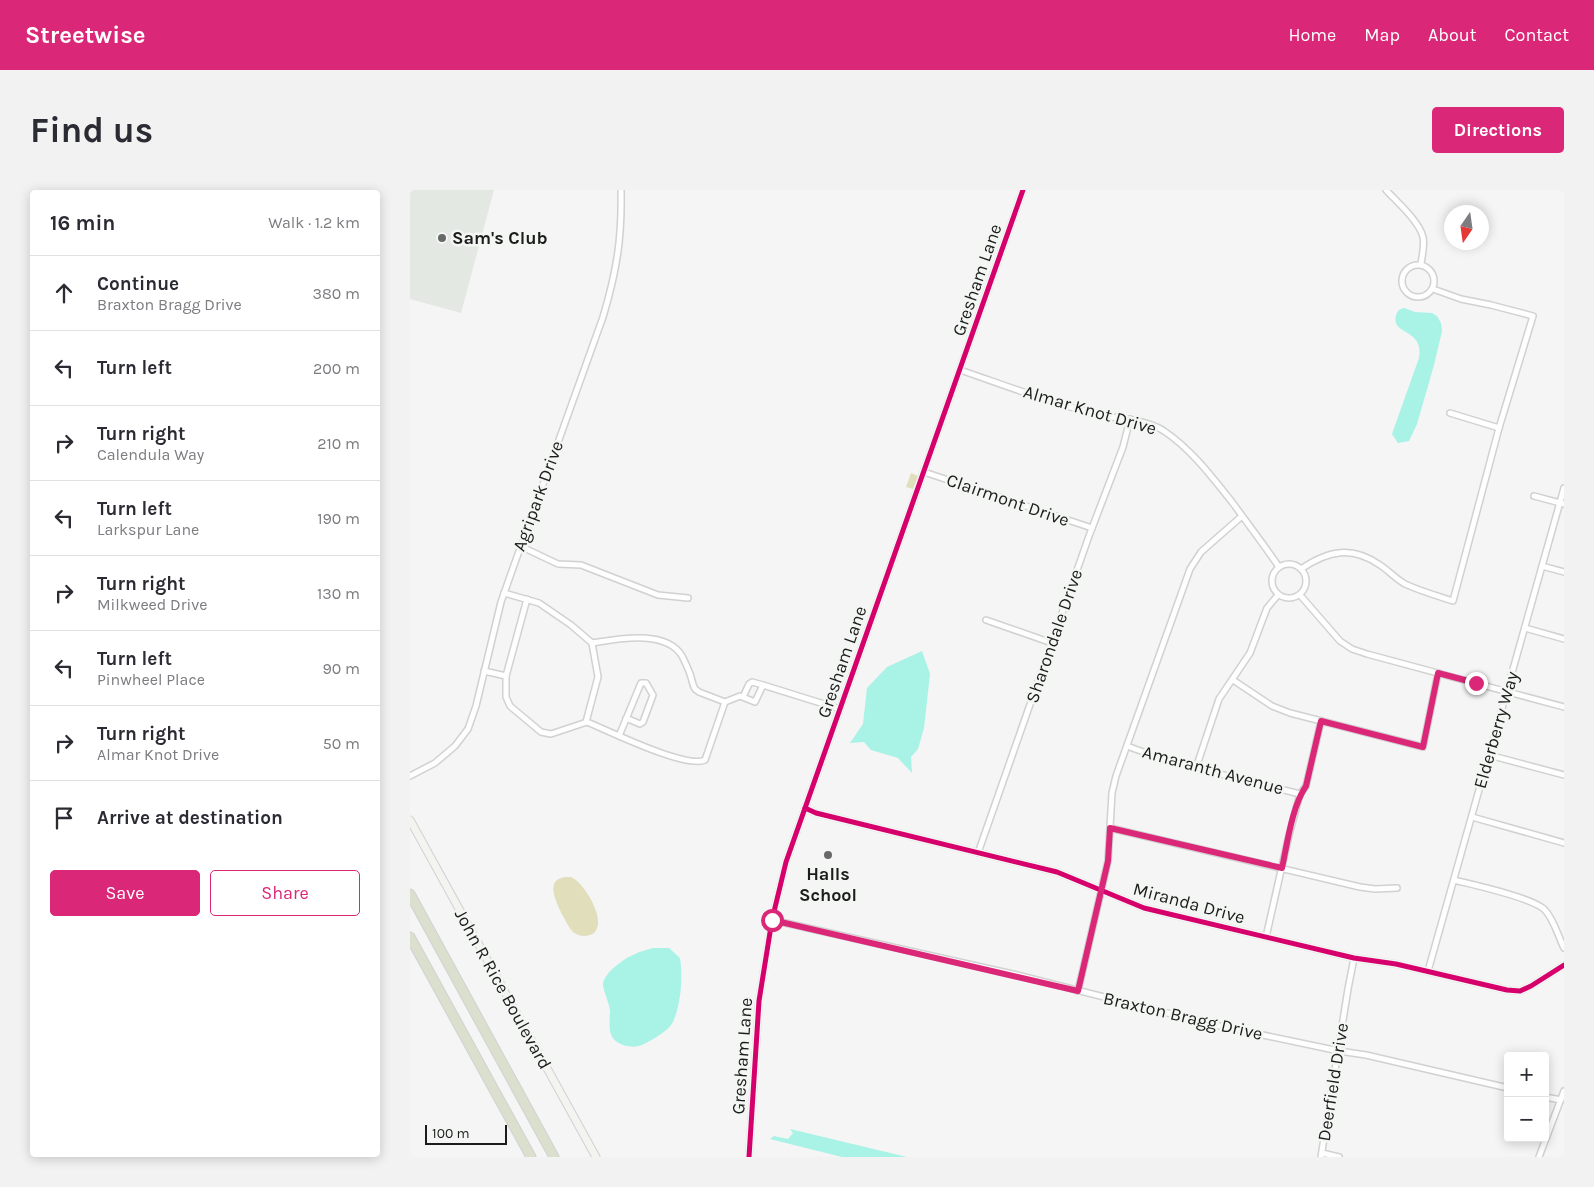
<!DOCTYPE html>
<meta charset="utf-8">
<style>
:root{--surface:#fff;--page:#f2f2f3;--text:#2b2b33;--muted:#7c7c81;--line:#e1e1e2;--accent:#db2777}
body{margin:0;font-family:Karla,sans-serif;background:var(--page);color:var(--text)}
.controls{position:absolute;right:15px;bottom:15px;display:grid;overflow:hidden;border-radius:5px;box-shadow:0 2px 12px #0003}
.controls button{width:45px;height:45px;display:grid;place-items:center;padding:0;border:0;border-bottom:1px solid var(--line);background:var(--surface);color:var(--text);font:25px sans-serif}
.compass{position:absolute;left:1034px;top:15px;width:45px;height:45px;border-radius:50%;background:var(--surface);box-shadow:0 2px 12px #0003;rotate:193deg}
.scale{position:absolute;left:15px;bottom:12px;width:82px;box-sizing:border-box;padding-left:5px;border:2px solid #1b1c1b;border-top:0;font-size:14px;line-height:18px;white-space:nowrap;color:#1b1c1b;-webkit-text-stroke:4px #f3f6f3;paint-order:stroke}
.stop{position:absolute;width:15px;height:15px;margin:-11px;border:4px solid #db2777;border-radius:50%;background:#fff}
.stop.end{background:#db2777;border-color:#fff;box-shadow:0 1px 5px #0008}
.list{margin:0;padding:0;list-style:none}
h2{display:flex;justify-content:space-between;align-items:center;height:65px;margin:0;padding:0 20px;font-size:21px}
h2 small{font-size:16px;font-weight:400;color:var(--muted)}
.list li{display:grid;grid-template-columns:32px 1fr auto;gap:15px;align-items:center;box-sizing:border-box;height:75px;padding:0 20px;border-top:1px solid var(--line)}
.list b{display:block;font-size:19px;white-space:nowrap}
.list p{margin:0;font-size:16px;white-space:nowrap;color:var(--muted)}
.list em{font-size:16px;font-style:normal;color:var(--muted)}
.actions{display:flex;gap:10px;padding:15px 20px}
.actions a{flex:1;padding:11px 0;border:1px solid var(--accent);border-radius:5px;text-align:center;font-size:18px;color:var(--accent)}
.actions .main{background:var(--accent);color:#fff}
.icon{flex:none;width:28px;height:28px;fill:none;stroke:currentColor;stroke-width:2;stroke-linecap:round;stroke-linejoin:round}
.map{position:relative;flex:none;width:1154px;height:967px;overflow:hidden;border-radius:5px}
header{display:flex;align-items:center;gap:30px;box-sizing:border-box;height:70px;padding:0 25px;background:var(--accent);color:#fff}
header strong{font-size:24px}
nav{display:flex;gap:28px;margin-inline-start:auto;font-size:18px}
.intro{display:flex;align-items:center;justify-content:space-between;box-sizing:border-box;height:120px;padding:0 30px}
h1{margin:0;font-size:35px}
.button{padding:12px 22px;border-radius:5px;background:var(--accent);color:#fff;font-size:18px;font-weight:700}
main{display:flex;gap:30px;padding:0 30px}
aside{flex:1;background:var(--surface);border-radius:5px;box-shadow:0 2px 12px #0003}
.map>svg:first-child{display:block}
.built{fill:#e3e8e2}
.green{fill:#e1debc}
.water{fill:#a8f2e6}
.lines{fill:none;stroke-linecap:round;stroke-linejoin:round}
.street-casing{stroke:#d0d1d0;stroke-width:8}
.secondary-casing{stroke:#d0d1d0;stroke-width:9}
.highway-casing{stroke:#d2d2d2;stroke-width:11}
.street{stroke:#fdfefd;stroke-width:5}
.secondary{stroke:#f3f4ef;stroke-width:7}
.highway{stroke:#dadfce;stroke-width:9}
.cycleway-casing{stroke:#f3f6f3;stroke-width:8}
.cycleway{stroke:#d6006c;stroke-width:5}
.route{stroke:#db2777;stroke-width:6}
.poi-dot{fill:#676867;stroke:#f3f6f3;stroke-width:2}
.labels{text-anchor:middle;stroke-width:5;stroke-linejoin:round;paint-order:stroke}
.poi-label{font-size:18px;font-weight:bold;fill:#1b1c1b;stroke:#f3f6f3;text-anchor:start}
.street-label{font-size:18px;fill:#1b1c1b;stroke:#f3f6f3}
</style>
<header>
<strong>Streetwise</strong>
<nav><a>Home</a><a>Map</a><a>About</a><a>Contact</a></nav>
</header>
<div class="intro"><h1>Find us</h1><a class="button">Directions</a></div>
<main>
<aside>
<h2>16 min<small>Walk · 1.2 km</small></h2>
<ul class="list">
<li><svg class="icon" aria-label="ahead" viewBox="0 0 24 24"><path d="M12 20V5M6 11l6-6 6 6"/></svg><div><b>Continue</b><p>Braxton Bragg Drive</p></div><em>380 m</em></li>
<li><svg class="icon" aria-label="left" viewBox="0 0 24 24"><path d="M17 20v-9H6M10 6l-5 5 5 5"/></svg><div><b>Turn left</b></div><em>200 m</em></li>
<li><svg class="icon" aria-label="right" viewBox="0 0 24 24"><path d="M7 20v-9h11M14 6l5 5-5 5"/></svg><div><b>Turn right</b><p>Calendula Way</p></div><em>210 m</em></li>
<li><svg class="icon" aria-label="left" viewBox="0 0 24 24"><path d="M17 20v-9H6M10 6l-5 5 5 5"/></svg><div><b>Turn left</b><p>Larkspur Lane</p></div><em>190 m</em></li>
<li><svg class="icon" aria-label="right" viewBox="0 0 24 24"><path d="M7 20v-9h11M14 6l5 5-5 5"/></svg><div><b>Turn right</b><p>Milkweed Drive</p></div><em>130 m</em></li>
<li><svg class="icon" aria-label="left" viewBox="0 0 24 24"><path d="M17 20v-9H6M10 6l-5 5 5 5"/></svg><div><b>Turn left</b><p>Pinwheel Place</p></div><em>90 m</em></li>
<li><svg class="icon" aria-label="right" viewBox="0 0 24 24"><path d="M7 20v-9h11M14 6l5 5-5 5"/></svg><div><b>Turn right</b><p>Almar Knot Drive</p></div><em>50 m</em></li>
<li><svg class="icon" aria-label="arrive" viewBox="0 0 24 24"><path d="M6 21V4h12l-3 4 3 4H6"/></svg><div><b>Arrive at destination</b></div></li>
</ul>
<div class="actions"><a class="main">Save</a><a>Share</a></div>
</aside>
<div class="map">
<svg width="1154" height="967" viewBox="0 0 1154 967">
<rect width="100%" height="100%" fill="#f4f5f4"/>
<!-- built -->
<polygon class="built" points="0,0 84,0 51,123 0,109"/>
<!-- green -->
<g class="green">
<polygon points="501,283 508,286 503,299 496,297"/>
<path d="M161,687C176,693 206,745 174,746C170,746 166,744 163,742C159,738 156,731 153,726C146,712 132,685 161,687Z"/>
</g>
<!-- water -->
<g class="water">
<path d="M994,118L1005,122L1022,123L1027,126L1031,133L1032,141L1024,175L1007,234L999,251L988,253L982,244L1009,168C1010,161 1010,155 1005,149C999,141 982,139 986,126C987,121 989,119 994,118Z"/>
<polygon points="512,461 520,484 514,538 508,559 501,567 502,583 488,568 461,560 454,552 440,553 453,534 457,498 477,477"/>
<path d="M243,758H259L270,768C273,787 271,814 263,832C258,841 245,848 236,853C228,858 216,858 207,852C197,845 200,832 200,821C199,812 194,803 193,795C193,783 215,768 225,764C231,761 237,760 243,758Z"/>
<polygon points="380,939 497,967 432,967 360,949 364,946 378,949 383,943"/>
</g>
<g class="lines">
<defs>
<g id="street">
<path d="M976,0C987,12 1009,31 1013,47C1015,56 1012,65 1011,74"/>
<circle cx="1008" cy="91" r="16"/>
<path d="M550,180C597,196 643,214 691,225C712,230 735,229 754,241C781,259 802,287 822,312C838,334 854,355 869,377"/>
<polyline points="1040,223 1089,238"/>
<polyline points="514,282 682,338"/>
<polyline points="1124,306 1154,314"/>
<polyline points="110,356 148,374 171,375 248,405 278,408"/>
<circle cx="879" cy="391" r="17"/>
<polyline points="1132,376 1154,382"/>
<path d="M891,379C919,360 942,356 970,375C979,381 986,389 995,394C1010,401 1028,406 1043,411L1089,238L1123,126L1081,115L1051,109L1023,99"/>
<path d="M94,403L129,413L161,435L182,453C207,449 256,439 272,466C275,472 278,478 280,484C282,489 282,494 285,499L289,502L315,512"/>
<polyline points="890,405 930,451 942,459 957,464 1154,517"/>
<polyline points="576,430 642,453"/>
<polyline points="1115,438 1154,449"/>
<path d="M74,481L96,486V507L100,516L131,542L141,544L177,532C199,541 276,579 295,570L315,512L330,506L345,512L353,495L430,519"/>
<polyline points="96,486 117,409"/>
<polyline points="823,490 862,516 880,523 1013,557 1028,483"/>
<polyline points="333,507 339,494 342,492 353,495"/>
<polyline points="176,532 188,487 182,453"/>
<polyline points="209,546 231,493 236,493 243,505 233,532 230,534 216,528"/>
<polyline points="717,556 758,571 890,604"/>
<polyline points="1079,565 1154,585"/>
<polyline points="786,578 809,509 840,463 857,418 868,405"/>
<path d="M0,586L25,573L45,556L58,539L66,516L91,412L103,378L193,127C207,80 212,48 211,0"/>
<polyline points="395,618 406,623 647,682 734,718 944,768 986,774 1097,800 1110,801 1121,796 1154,775"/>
<polyline points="1062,627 1154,653"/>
<polyline points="700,638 950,697 965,699 987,698"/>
<polyline points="568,663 679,346 713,257 720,229"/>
<path d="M1044,690C1064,695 1120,707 1134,719C1144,729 1148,746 1154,758"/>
<polyline points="362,730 607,785 805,835 929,861 956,865 1098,898"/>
<polyline points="856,747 879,645 890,604 896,596 911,531"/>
<polyline points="1018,781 1154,298"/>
<polyline points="668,801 698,671 702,603 706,586 780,379 791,362 832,326"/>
<polyline points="1135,907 1151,910"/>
<polyline points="912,963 929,967"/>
<polyline points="339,967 349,811 362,730 376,672 613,0"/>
<polyline points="911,967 938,799 944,768"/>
<polyline points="1129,967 1154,901"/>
</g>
<polyline id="secondary" points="0,630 186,967"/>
<g id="highway">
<polyline points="0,704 144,967"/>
<polyline points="0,747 121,967"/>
</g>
</defs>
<!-- street casing -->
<use href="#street" class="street-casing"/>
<!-- secondary casing -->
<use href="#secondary" class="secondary-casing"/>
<!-- highway casing -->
<use href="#highway" class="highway-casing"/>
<!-- street -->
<use href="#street" class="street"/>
<!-- secondary -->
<use href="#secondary" class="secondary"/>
<!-- highway -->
<use href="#highway" class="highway"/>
<defs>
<g id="cycleway">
<polyline points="395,618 406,623 647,682 734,718 944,768 986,774 1097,800 1110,801 1121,796 1154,775"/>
<polyline points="339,967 349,811 362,730 376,672 613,0"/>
</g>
</defs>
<!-- cycleway casing -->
<use href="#cycleway" class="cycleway-casing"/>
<!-- cycleway -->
<use href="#cycleway" class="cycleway"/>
</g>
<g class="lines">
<!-- route -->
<path class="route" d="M362,730L668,801L698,671L700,638L872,678C877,655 882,616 896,596L911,531L1013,557L1028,483L1066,493"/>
</g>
<!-- markers -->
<g class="poi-dot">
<circle cx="32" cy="48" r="5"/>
<circle cx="418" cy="665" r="5"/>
</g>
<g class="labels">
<!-- poi labels -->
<g class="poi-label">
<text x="42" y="54">Sam's Club</text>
<text x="418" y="690" text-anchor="middle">Halls<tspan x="418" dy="21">School</tspan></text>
</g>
<!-- street labels -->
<g class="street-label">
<text transform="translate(567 90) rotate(-71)" y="6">Gresham Lane</text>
<text transform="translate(680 220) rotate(16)" y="6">Almar Knot Drive</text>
<text transform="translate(128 306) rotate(-70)" y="6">Agripark Drive</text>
<text transform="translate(598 310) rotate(19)" y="6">Clairmont Drive</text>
<text transform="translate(644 446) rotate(-71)" y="6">Sharondale Drive</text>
<text transform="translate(432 472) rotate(-71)" y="6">Gresham Lane</text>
<text transform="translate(1086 540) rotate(-74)" y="6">Elderberry Way</text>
<text transform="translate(803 580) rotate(15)" y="6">Amaranth Avenue</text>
<text transform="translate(779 713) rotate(15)" y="6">Miranda Drive</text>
<text transform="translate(93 799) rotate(61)" y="6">John R Rice Boulevard</text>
<text transform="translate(773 826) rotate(13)" y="6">Braxton Bragg Drive</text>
<text transform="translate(332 866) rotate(-86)" y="6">Gresham Lane</text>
<text transform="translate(923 892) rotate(-81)" y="6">Deerfield Drive</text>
</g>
</g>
</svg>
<div class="controls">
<button>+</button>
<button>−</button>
</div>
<svg class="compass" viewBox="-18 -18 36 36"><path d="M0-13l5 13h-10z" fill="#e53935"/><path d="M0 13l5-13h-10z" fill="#7c7c81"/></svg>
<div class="scale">100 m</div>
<div class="stop" style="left:362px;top:730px"></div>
<div class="stop end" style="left:1066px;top:493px"></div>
</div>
</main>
